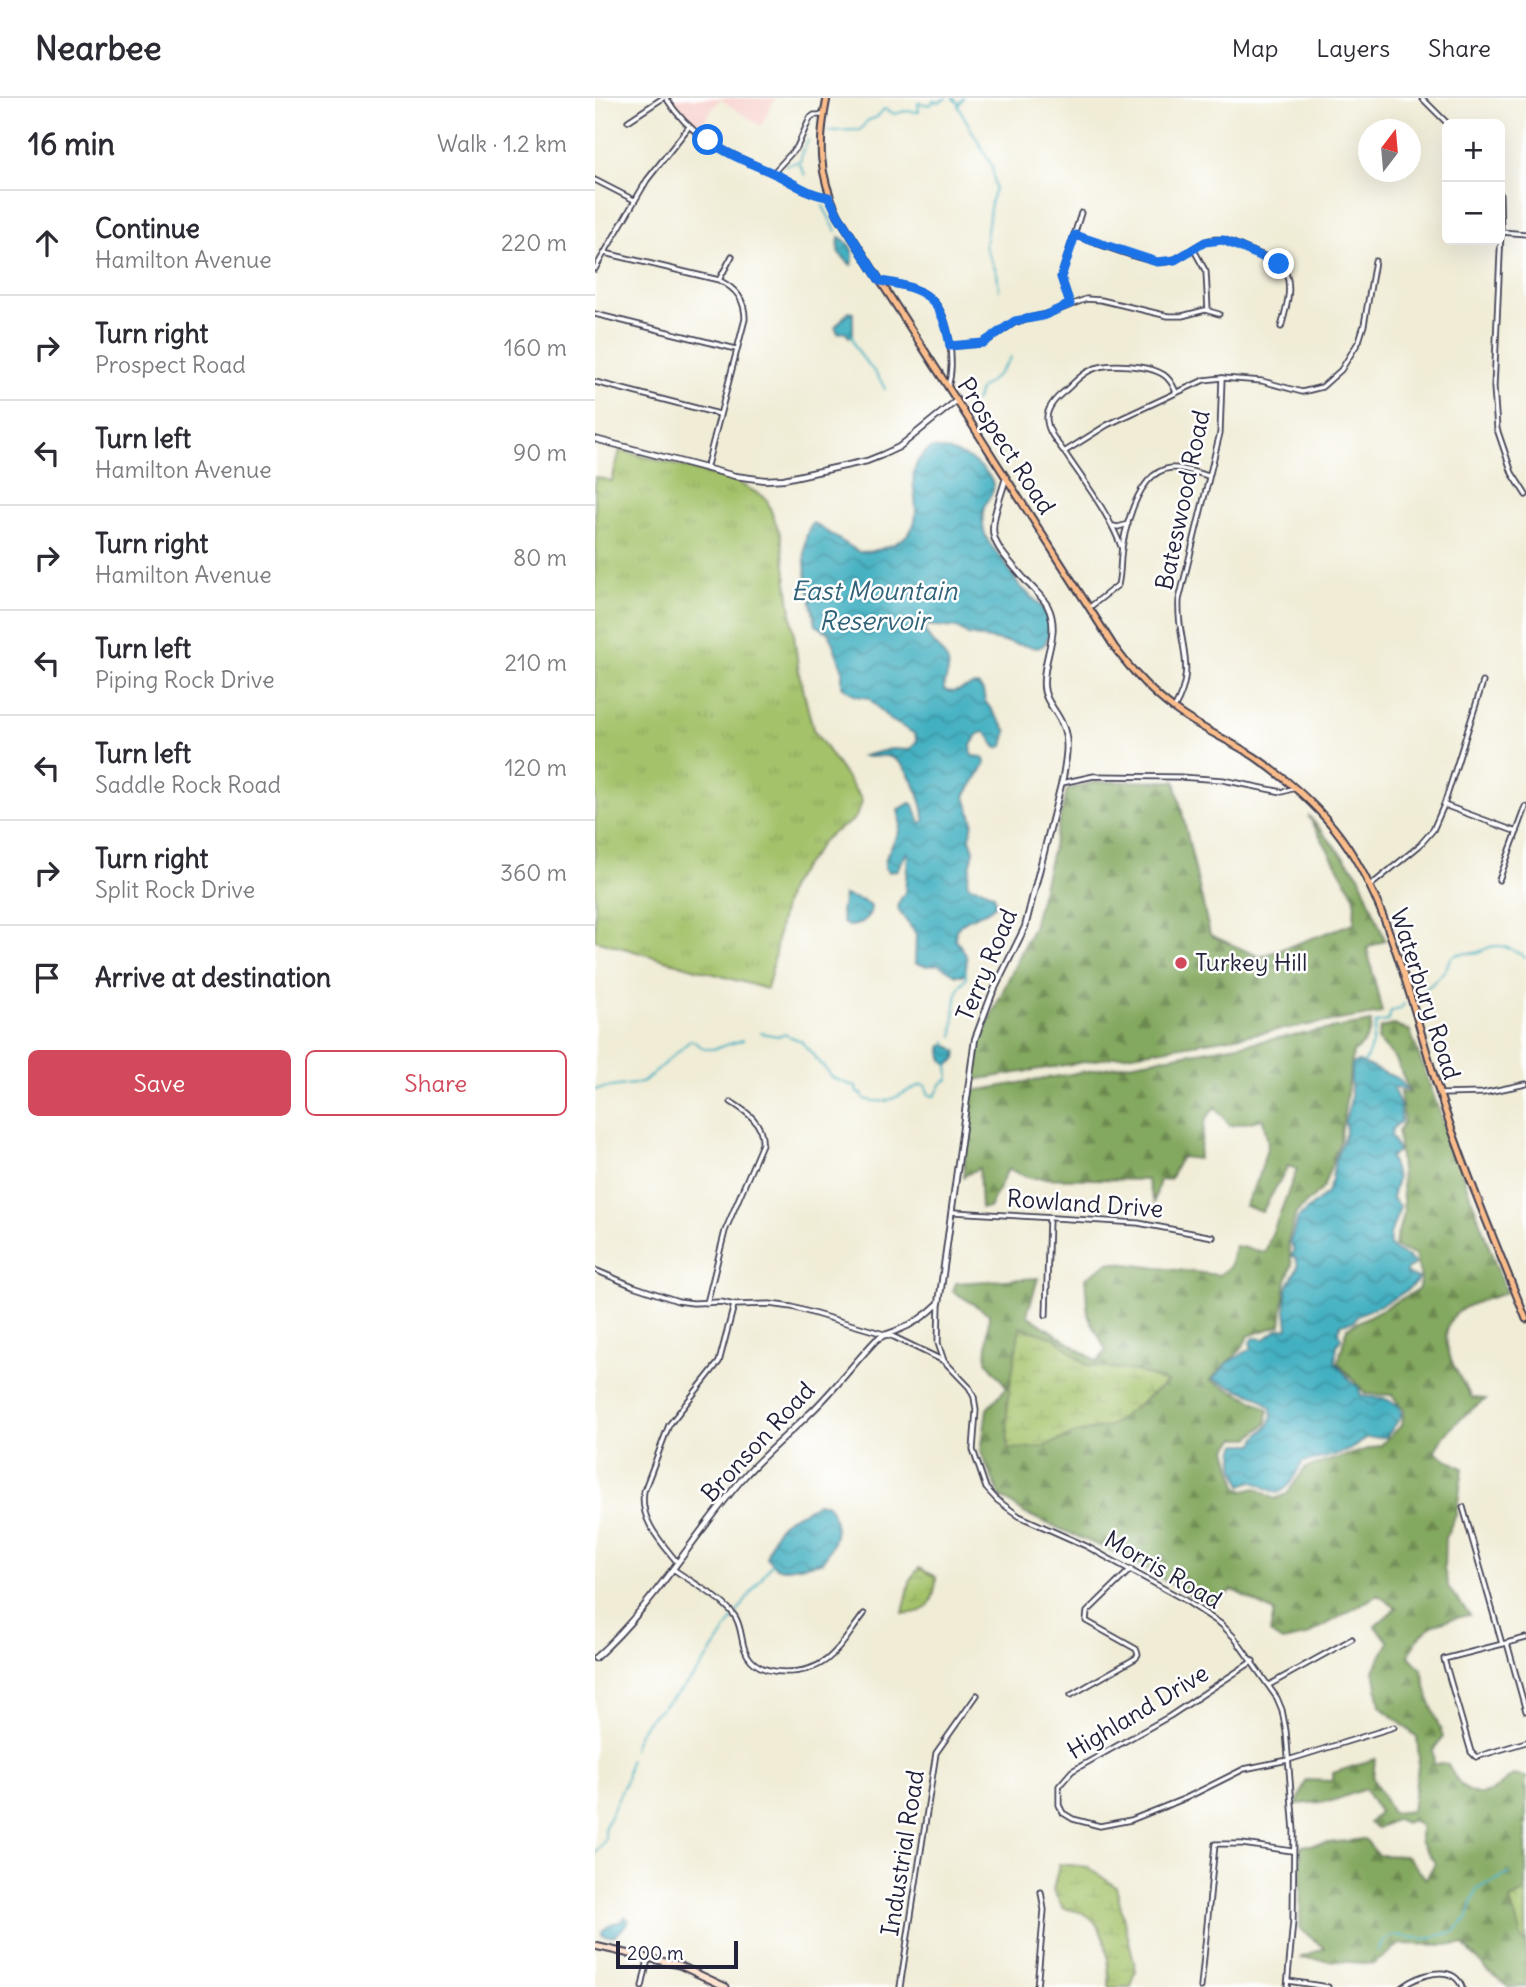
<!DOCTYPE html>
<meta charset="utf-8">
<style>
:root{--surface:#fff;--page:#f2f2f3;--text:#2b2b33;--muted:#7c7c81;--line:#e1e1e2;--accent:#d1495b}
body{margin:0;font-family:Delius,sans-serif;background:var(--page);color:var(--text)}
.controls{position:absolute;right:21px;top:21px;display:grid;overflow:hidden;border-radius:10px;box-shadow:0 7px 28px #0002}
.controls button{width:63px;height:63px;display:grid;place-items:center;padding:0;border:0;border-bottom:2px solid var(--line);background:var(--surface);color:var(--text);font:35px sans-serif}
.compass{position:absolute;left:763px;top:21px;width:63px;height:63px;border-radius:50%;background:var(--surface);box-shadow:0 7px 28px #0002;rotate:16deg}
.scale{position:absolute;left:21px;bottom:18px;width:122px;box-sizing:border-box;padding-left:7px;border:4px solid #22223b;border-top:0;font-size:19px;line-height:24px;white-space:nowrap;color:#22223b;-webkit-text-stroke:5px #fff;paint-order:stroke}
.stop{position:absolute;width:21px;height:21px;margin:-16px;border:5px solid #1a73e8;border-radius:50%;background:#fff}
.stop.end{background:#1a73e8;border-color:#fff;box-shadow:0 2px 7px #0008}
.list{margin:0;padding:0;list-style:none}
h2{display:flex;justify-content:space-between;align-items:center;height:91px;margin:0;padding:0 28px;font-size:30px}
h2 small{font-size:23px;font-weight:400;color:var(--muted)}
.list li{display:grid;grid-template-columns:46px 1fr auto;gap:21px;align-items:center;box-sizing:border-box;height:105px;padding:0 28px;border-top:2px solid var(--line)}
.list b{display:block;font-size:26px;white-space:nowrap}
.list p{margin:0;font-size:23px;white-space:nowrap;color:var(--muted)}
.list em{font-size:23px;font-style:normal;color:var(--muted)}
.actions{display:flex;gap:14px;padding:21px 28px}
.actions a{flex:1;padding:16px 0;border:2px solid var(--accent);border-radius:10px;text-align:center;font-size:24px;color:var(--accent)}
.actions .main{background:var(--accent);color:#fff}
.icon{flex:none;width:38px;height:38px;fill:none;stroke:currentColor;stroke-width:2;stroke-linecap:round;stroke-linejoin:round}
.map{position:relative;flex:none;width:931px;height:1889px;overflow:hidden}
header{display:flex;align-items:center;gap:42px;box-sizing:border-box;height:98px;padding:0 35px;background:var(--surface);border-bottom:2px solid var(--line)}
header strong{font-size:33px}
nav{display:flex;gap:38px;margin-inline-start:auto;font-size:24px}
main{display:flex}
aside{flex:1;background:var(--surface)}
.map>svg:first-child{display:block}
.built{fill:#f7d0cc}
.grass{fill:url(#grass-tufts);stroke:#637252;stroke-width:2}
.forest{fill:url(#forest-firs);stroke:#52654c;stroke-width:2}
.wetland{fill:url(#wetland-marsh);stroke:#637252;stroke-width:2}
.park{fill:url(#park-crowns);stroke:#637252;stroke-width:2}
.water{fill:url(#water-waves);stroke:#32697e;stroke-width:2}
.lines{fill:none;stroke-linecap:round;stroke-linejoin:round}
.stream{stroke:#43b0c1;stroke-width:2}
.minor-casing{stroke:#414052;stroke-width:7}
.tertiary-casing{stroke:#414052;stroke-width:8}
.secondary-casing{stroke:#414052;stroke-width:9}
.primary-casing{stroke:#414052;stroke-width:9}
.minor{stroke:#fff;stroke-width:3.5}
.tertiary{stroke:#fff;stroke-width:4.5}
.secondary{stroke:#fde4d1;stroke-width:5}
.primary{stroke:#fabc8b;stroke-width:5}
.route{stroke:#1a73e8;stroke-width:9}
.poi-dot{fill:#d1495b;stroke:#fff;stroke-width:2.5}
.labels{text-anchor:middle;stroke-width:5;stroke-linejoin:round;paint-order:stroke}
.street-label{font-size:24px;fill:#22223b;stroke:#fff}
.poi-label{font-size:24px;fill:#22223b;stroke:#fff;text-anchor:start}
.water-label{font-size:26px;font-style:italic;fill:#316277;stroke:#fff}
</style>
<header>
<strong>Nearbee</strong>
<nav><a>Map</a><a>Layers</a><a>Share</a></nav>
</header>
<main>
<aside>
<h2>16 min<small>Walk · 1.2 km</small></h2>
<ul class="list">
<li><svg class="icon" aria-label="ahead" viewBox="0 0 24 24"><path d="M12 20V5M6 11l6-6 6 6"/></svg><div><b>Continue</b><p>Hamilton Avenue</p></div><em>220 m</em></li>
<li><svg class="icon" aria-label="right" viewBox="0 0 24 24"><path d="M7 20v-9h11M14 6l5 5-5 5"/></svg><div><b>Turn right</b><p>Prospect Road</p></div><em>160 m</em></li>
<li><svg class="icon" aria-label="left" viewBox="0 0 24 24"><path d="M17 20v-9H6M10 6l-5 5 5 5"/></svg><div><b>Turn left</b><p>Hamilton Avenue</p></div><em>90 m</em></li>
<li><svg class="icon" aria-label="right" viewBox="0 0 24 24"><path d="M7 20v-9h11M14 6l5 5-5 5"/></svg><div><b>Turn right</b><p>Hamilton Avenue</p></div><em>80 m</em></li>
<li><svg class="icon" aria-label="left" viewBox="0 0 24 24"><path d="M17 20v-9H6M10 6l-5 5 5 5"/></svg><div><b>Turn left</b><p>Piping Rock Drive</p></div><em>210 m</em></li>
<li><svg class="icon" aria-label="left" viewBox="0 0 24 24"><path d="M17 20v-9H6M10 6l-5 5 5 5"/></svg><div><b>Turn left</b><p>Saddle Rock Road</p></div><em>120 m</em></li>
<li><svg class="icon" aria-label="right" viewBox="0 0 24 24"><path d="M7 20v-9h11M14 6l5 5-5 5"/></svg><div><b>Turn right</b><p>Split Rock Drive</p></div><em>360 m</em></li>
<li><svg class="icon" aria-label="arrive" viewBox="0 0 24 24"><path d="M6 21V4h12l-3 4 3 4H6"/></svg><div><b>Arrive at destination</b></div></li>
</ul>
<div class="actions"><a class="main">Save</a><a>Share</a></div>
</aside>
<div class="map">
<svg width="931" height="1889" viewBox="0 0 931 1889">
<defs>
<pattern id="grass-tufts" width="24" height="20" patternUnits="userSpaceOnUse" patternTransform="scale(1.75)"><rect width="24" height="20" fill="#a4c26a"/><path d="M3 7l-1-3M5 7V3M7 7l1-3M15 17l-1-3M17 17v-4M19 17l1-3" fill="none" stroke="#8da65d"/></pattern>
<pattern id="forest-firs" width="22" height="20" patternUnits="userSpaceOnUse" patternTransform="scale(1.75)"><rect width="22" height="20" fill="#83a85e"/><path d="M5 1l3.5 6h-7zM16 11l3.5 6h-7z" fill="#6b884f"/></pattern>
<pattern id="wetland-marsh" width="20" height="14" patternUnits="userSpaceOnUse" patternTransform="scale(1.75)"><rect width="20" height="14" fill="#a4c26a"/><path d="M1 5h8M5 5V1M11 12h8M15 12V8" fill="none" stroke="#8da65d"/></pattern>
<pattern id="park-crowns" width="20" height="18" patternUnits="userSpaceOnUse" patternTransform="scale(1.75)"><rect width="20" height="18" fill="#a4c26a"/><path d="M2 6a3 3 0 1 1 6 0M12 15a3 3 0 1 1 6 0" fill="none" stroke="#8da65d"/></pattern>
<pattern id="water-waves" width="16" height="10" patternUnits="userSpaceOnUse" patternTransform="scale(1.75)"><rect width="16" height="10" fill="#43b0c1"/><path d="M0 5q4-4 8 0t8 0" fill="none" stroke="#388f9e"/></pattern>
</defs>
<rect width="100%" height="100%" fill="#fff"/>
<filter id="ink" filterUnits="userSpaceOnUse"><feTurbulence type="fractalNoise" baseFrequency=".0143" numOctaves="2"/><feDisplacementMap in="SourceGraphic" scale="14" xChannelSelector="R" yChannelSelector="G"/><feConvolveMatrix kernelMatrix="1 2 1 2 8 2 1 2 1" color-interpolation-filters="sRGB"/></filter>
<filter id="wash" filterUnits="userSpaceOnUse"><feTurbulence type="fractalNoise" baseFrequency=".00686" numOctaves="4" result="noise"/><feDisplacementMap in="SourceGraphic" scale="28" xChannelSelector="R" yChannelSelector="G"/><feGaussianBlur stdDeviation="1.57" result="paint"/><feColorMatrix in="noise" values="0 0 0 0 0 0 0 0 0 0 0 0 0 0 0 0 0 1.4 0 .05"/><feComposite in="paint" operator="in"/></filter>
<g filter="url(#wash)">
<rect width="100%" height="100%" fill="#f0ecd6"/>
<!-- built -->
<polygon class="built" points="79,0 180,0 166,28 125,1 105,29 91,16"/>
<!-- grass -->
<path class="grass" d="M25,352L138,382L171,400L186,438L204,575L218,631L267,702C261,730 249,724 232,739C227,743 223,750 219,756C210,767 200,778 194,791C182,824 182,859 172,891L0,842V379L17,383Z"/>
<!-- forest -->
<g class="forest">
<polygon points="580,683 615,837 665,859 759,825 760,799 713,717 764,777 790,842 772,850 787,915 379,982 386,940 438,829 472,692 499,684"/>
<path d="M776,924C776,936 768,949 758,954L745,1043L728,1090L701,1115L693,1143L697,1167L691,1182L686,1227L653,1238L646,1252L615,1282L656,1301L673,1312L672,1325L654,1340H641L632,1351L642,1388L649,1393L661,1390L680,1401L692,1396L710,1370L786,1347L807,1327L809,1312L797,1297L771,1296L743,1265L752,1230L823,1192L826,1180L820,1157L799,1149L809,1113L803,1034L809,1023L805,994L815,995L801,961L783,942L785,930L799,927L815,933L911,1195C899,1199 886,1202 875,1207C830,1227 860,1272 877,1300L891,1301C870,1315 851,1331 839,1354L868,1370L861,1417L850,1440L849,1471L854,1491L875,1517C845,1522 826,1527 814,1558L827,1572L835,1604L848,1639L838,1652L839,1666H853C860,1682 874,1703 895,1694C903,1690 911,1682 918,1677L931,1679V1790L923,1814L931,1846V1889H914L893,1873L869,1847L805,1846L779,1866L705,1860L730,1850L705,1831L706,1748L770,1741L783,1757L812,1758L831,1781L840,1765L825,1743V1728L817,1722L810,1725L802,1721L782,1730L774,1725L784,1714L770,1691L737,1703L702,1706L711,1682L738,1683V1675L780,1661L778,1681L797,1715L817,1713L824,1661L822,1639L785,1608L779,1572L794,1544L780,1528L801,1510L783,1497L711,1538L687,1543L675,1535L679,1514L638,1492L614,1508L525,1457L431,1416L405,1398L386,1354L392,1311L412,1289L391,1263L394,1216L358,1193L361,1185L443,1180L432,1217L503,1264L511,1252L493,1217L490,1180L514,1164L624,1177L635,1169L640,1148L670,1154L702,1071L693,1068L667,1114L650,1108L664,1079L673,1046L668,1021L635,1028L620,1009L610,1023L603,1061L586,1059L575,1081L565,1082L559,1104L552,1082L435,1080L413,1071L394,1110H386L384,1070L368,1079L378,993Z"/>
</g>
<!-- wetland -->
<g class="wetland">
<polygon points="425,1229 460,1240 491,1267 541,1273 572,1284 515,1328 481,1335 448,1349 413,1351 412,1306"/>
<path d="M324,1470L341,1479C340,1503 334,1517 308,1515L316,1480Z"/>
<path d="M464,1766L493,1769L521,1789L541,1872L536,1889H514C515,1866 513,1829 490,1816C484,1813 475,1812 468,1810L458,1792Z"/>
</g>
<!-- park -->
<polygon class="park" points="931,1794 931,1847 927,1841 915,1802"/>
<!-- water -->
<g class="water">
<path d="M244,139C255,144 262,157 256,167L243,154Z"/>
<polygon points="254,213 258,214 258,237 254,239 250,234 243,235 240,229"/>
<path d="M337,350C359,352 385,362 396,381C403,394 392,400 389,410C386,420 388,437 395,446C399,452 404,457 408,462C415,471 419,482 426,489C444,506 465,519 449,547L443,550L373,537L362,530L329,527C330,543 348,550 353,565C356,574 348,583 349,592C363,598 371,586 383,587L388,593L390,603L412,633L408,648L402,650C396,646 397,638 390,634L383,636L376,647L377,658L387,659L391,665L370,698L378,723L375,740L379,752L372,783L374,788L388,791L399,797L400,806C393,818 373,815 361,832L360,841C371,855 375,859 369,877H361L343,866L333,868L320,865L321,836L304,813L303,806L310,794L313,756L312,754L302,772L294,774L290,770C289,747 312,740 303,712L315,705L319,707L325,725L329,724C330,706 314,665 295,659C286,656 277,661 268,658L296,651L314,652L322,644L320,636L294,621L274,600L261,598L247,588V570L234,535L221,527C216,503 200,444 218,425L264,454C279,454 288,451 301,445C347,421 293,375 337,350Z"/>
<path d="M249,797C259,802 266,799 276,808C276,820 266,827 254,828L248,825L246,814Z"/>
<path d="M352,947L362,953L361,961L353,967C348,965 344,953 347,948Z"/>
<path d="M764,964L804,981L812,992L801,989L799,992L805,1008L806,1023L797,1031L796,1038L803,1053L795,1059L802,1080L797,1100L805,1109L795,1137V1148C801,1156 813,1157 820,1166L812,1171L811,1176L824,1180C816,1195 780,1209 763,1217L759,1223L746,1226L744,1233L746,1240L742,1247L740,1264L758,1286L763,1288L766,1297L772,1299L788,1300L802,1306L806,1312V1319L791,1339L771,1340C757,1355 727,1361 708,1364C700,1375 696,1391 682,1395L657,1383L647,1387C640,1375 636,1362 641,1348L644,1346H659C664,1329 680,1333 676,1310L664,1299L618,1281L633,1265L657,1250L655,1245L659,1240L670,1241L683,1231L693,1230C692,1217 688,1200 694,1185C698,1175 706,1172 701,1160L697,1158L699,1152L695,1144L703,1120L732,1095L737,1081L740,1062L751,1035L750,1023L756,1001V969L759,965Z"/>
<path d="M222,1405H231C247,1426 241,1445 227,1464L187,1471L181,1469L171,1459C175,1449 179,1432 188,1424C199,1416 212,1414 222,1405Z"/>
<path d="M30,1819L34,1822C25,1833 23,1842 7,1836V1833L16,1826L27,1823Z"/>
</g>
<g class="lines">
<!-- stream -->
<g class="stream">
<polyline points="358,0 364,6"/>
<polyline points="368,0 363,8 397,68 400,91 396,103 390,148 402,175 404,192"/>
<polyline points="233,33 265,32 272,23 282,19 289,11 300,16 310,13 324,14 323,5 336,7 338,3 344,4 351,0"/>
<polyline points="204,65 210,77"/>
<polyline points="191,67 206,63 206,56 213,42"/>
<polyline points="228,108 241,133"/>
<path d="M257,237C261,261 281,269 290,291"/>
<path d="M380,303L386,290C398,283 408,271 416,259"/>
<path d="M821,898C830,892 843,881 850,872C853,868 853,862 858,858C864,854 872,855 880,855C886,854 889,851 895,849C908,845 921,853 931,860"/>
<path d="M166,935L183,938L189,936L206,943L238,980L261,989L262,995L267,996L269,1001C296,1009 304,995 326,987H330L334,997L340,998L347,985L354,981L353,967"/>
<path d="M358,938C360,921 357,893 371,880V872"/>
<polyline points="351,943 351,947"/>
<polyline points="769,966 777,946 781,925 793,923 796,913 805,911 809,906"/>
<polyline points="0,991 47,985 96,942 110,951 118,951 148,942"/>
<polyline points="142,1515 177,1465"/>
<path d="M38,1652C44,1622 69,1610 89,1589C108,1570 123,1544 138,1521"/>
<polyline points="0,1756 10,1742 10,1729 30,1685 35,1662"/>
<polyline points="783,1853 787,1844 799,1837 828,1841 859,1834 873,1819 881,1792 915,1775"/>
</g>
</g>
</g>
<g filter="url(#ink)">
<g class="lines">
<defs>
<g id="minor">
<path d="M71,0C100,45 134,55 180,76C198,84 214,97 234,99"/>
<polyline points="827,0 853,26"/>
<polyline points="33,23 68,0"/>
<polyline points="178,75 202,49 215,20 219,17 228,17"/>
<polyline points="0,82 39,102"/>
<polyline points="905,96 906,134"/>
<polyline points="931,136 906,134 899,289 902,331 917,375 931,397"/>
<path d="M479,137C500,144 549,164 567,164C587,164 597,147 615,142C628,139 640,146 651,151C662,156 677,159 685,167C701,181 691,212 686,229"/>
<polyline points="599,152 611,174 613,212"/>
<path d="M10,155L124,182C141,191 150,201 150,221L111,371"/>
<polyline points="0,171 52,82 93,30"/>
<polyline points="124,182 137,158"/>
<path d="M287,183C302,186 322,189 334,199C355,214 360,266 353,289"/>
<polyline points="475,206 466,179 486,115"/>
<polyline points="0,216 141,251"/>
<polyline points="355,248 388,245 420,224 452,216 491,201 506,202 573,218 587,218 610,212 624,216"/>
<polyline points="0,284 124,316"/>
<polyline points="469,354 512,327 609,282 627,280 667,283 707,294 727,289 746,272 764,243 769,227 780,163"/>
<polyline points="518,428 523,429 533,426"/>
<path d="M527,451C515,417 490,385 470,355C463,345 453,335 452,322C451,310 462,299 471,292C479,285 486,276 496,272C512,264 554,267 569,277C575,281 578,287 581,294"/>
<path d="M495,509L523,487C526,475 525,462 527,449C532,424 544,373 576,370C588,369 602,375 613,378"/>
<path d="M579,611C604,567 581,545 584,502L625,335L627,280"/>
<polyline points="467,685 499,678 585,679 628,682 687,694 700,690"/>
<polyline points="849,707 922,734"/>
<polyline points="904,782 931,709"/>
<polyline points="775,788 824,748 838,732 849,707 888,584"/>
<polyline points="845,996 888,995 931,986"/>
<polyline points="358,1114 543,1125 618,1139"/>
<polyline points="0,1172 38,1188 83,1203 98,1205 126,1204 139,1207 175,1206 197,1209 299,1239 349,1263 374,1289 379,1299 381,1312 378,1352 391,1390 402,1402 424,1418 491,1448 588,1501 626,1526 639,1539 682,1600 687,1612 691,1633 699,1733 698,1823 692,1889"/>
<path d="M112,1205L130,1133L167,1046C169,1025 152,1014 136,1004"/>
<polyline points="344,1205 343,1245 349,1263"/>
<polyline points="451,1217 454,1121"/>
<polyline points="868,1409 907,1546"/>
<path d="M82,1464C65,1443 44,1421 49,1393L74,1327L124,1264L139,1207"/>
<path d="M78,1471C95,1483 127,1500 139,1517C149,1530 144,1549 156,1562C165,1572 178,1574 191,1574C235,1574 245,1547 269,1516"/>
<polyline points="931,1540 849,1561 876,1654 881,1659 931,1644"/>
<polyline points="912,1545 931,1613"/>
<polyline points="658,1563 575,1618 477,1673 464,1688 464,1707 468,1715 478,1721 505,1728 536,1722 591,1700 649,1671 693,1662 799,1629"/>
<polyline points="674,1587 757,1541"/>
<polyline points="476,1597 541,1560 543,1556 541,1551 491,1523 492,1514 536,1471"/>
<polyline points="693,1883 733,1889"/>
<polyline points="47,1889 53,1861"/>
<polyline points="305,1889 341,1655 382,1597"/>
<polyline points="442,1889 449,1812 446,1794"/>
<polyline points="606,1889 620,1746 647,1746 697,1753"/>
<path d="M807,1889C822,1878 857,1864 867,1889"/>
</g>
<g id="tertiary">
<polyline points="0,341 140,378 170,382 189,381 272,363 287,357 304,349 361,303"/>
<path d="M0,1560C59,1507 96,1440 148,1380C168,1357 191,1338 213,1317C238,1294 258,1266 281,1242C288,1237 293,1236 301,1233C317,1227 332,1217 344,1205L380,941L397,896L430,829L468,679C471,661 475,642 467,626C462,613 449,602 449,588C447,560 466,536 453,509C449,500 439,492 432,484C390,436 392,441 411,380"/>
</g>
<polyline id="secondary" points="0,1848 84,1867 131,1889"/>
<path id="primary" d="M232,0C223,45 223,75 243,117L520,550C537,573 556,594 579,611C604,630 634,642 660,659C689,679 717,703 739,730C794,798 817,910 844,994C869,1071 901,1146 931,1221"/>
</defs>
<!-- minor casing -->
<use href="#minor" class="minor-casing"/>
<!-- tertiary casing -->
<use href="#tertiary" class="tertiary-casing"/>
<!-- secondary casing -->
<use href="#secondary" class="secondary-casing"/>
<!-- primary casing -->
<use href="#primary" class="primary-casing"/>
<!-- minor -->
<use href="#minor" class="minor"/>
<!-- tertiary -->
<use href="#tertiary" class="tertiary"/>
<!-- secondary -->
<use href="#secondary" class="secondary"/>
<!-- primary -->
<use href="#primary" class="primary"/>
</g>
</g>
<g class="lines" filter="url(#ink)">
<!-- route -->
<path class="route" d="M113,42C133,57 155,65 178,75C196,83 213,97 234,99L243,117L285,183C332,190 347,200 355,248L388,245L420,223L448,218L475,206L466,179L480,137L562,164L580,162L610,144L628,142L684,166"/>
</g>
<!-- markers -->
<circle class="poi-dot" cx="586" cy="865" r="7"/>
<g class="labels">
<!-- street labels -->
<g class="street-label">
<text transform="translate(411 348) rotate(57)" y="8">Prospect Road</text>
<text transform="translate(588 402) rotate(-78)" y="8">Bateswood Road</text>
<text transform="translate(392 867) rotate(-67)" y="8">Terry Road</text>
<text transform="translate(830 896) rotate(72)" y="8">Waterbury Road</text>
<text transform="translate(490 1106) rotate(4)" y="8">Rowland Drive</text>
<text transform="translate(163 1344) rotate(-47)" y="8">Bronson Road</text>
<text transform="translate(568 1472) rotate(30)" y="8">Morris Road</text>
<text transform="translate(543 1614) rotate(-31)" y="8">Highland Drive</text>
<text transform="translate(308 1755) rotate(-81)" y="8">Industrial Road</text>
</g>
<!-- poi labels -->
<g class="poi-label">
<text x="600" y="873">Turkey Hill</text>
</g>
<!-- water labels -->
<g class="water-label">
<text x="279" y="502">East Mountain<tspan x="279" dy="30">Reservoir</tspan></text>
</g>
</g>
</svg>
<div class="controls">
<button>+</button>
<button>−</button>
</div>
<svg class="compass" viewBox="-18 -18 36 36"><path d="M0-13l5 13h-10z" fill="#e53935"/><path d="M0 13l5-13h-10z" fill="#7c7c81"/></svg>
<div class="scale">200 m</div>
<div class="stop" style="left:113px;top:42px"></div>
<div class="stop end" style="left:684px;top:166px"></div>
</div>
</main>
